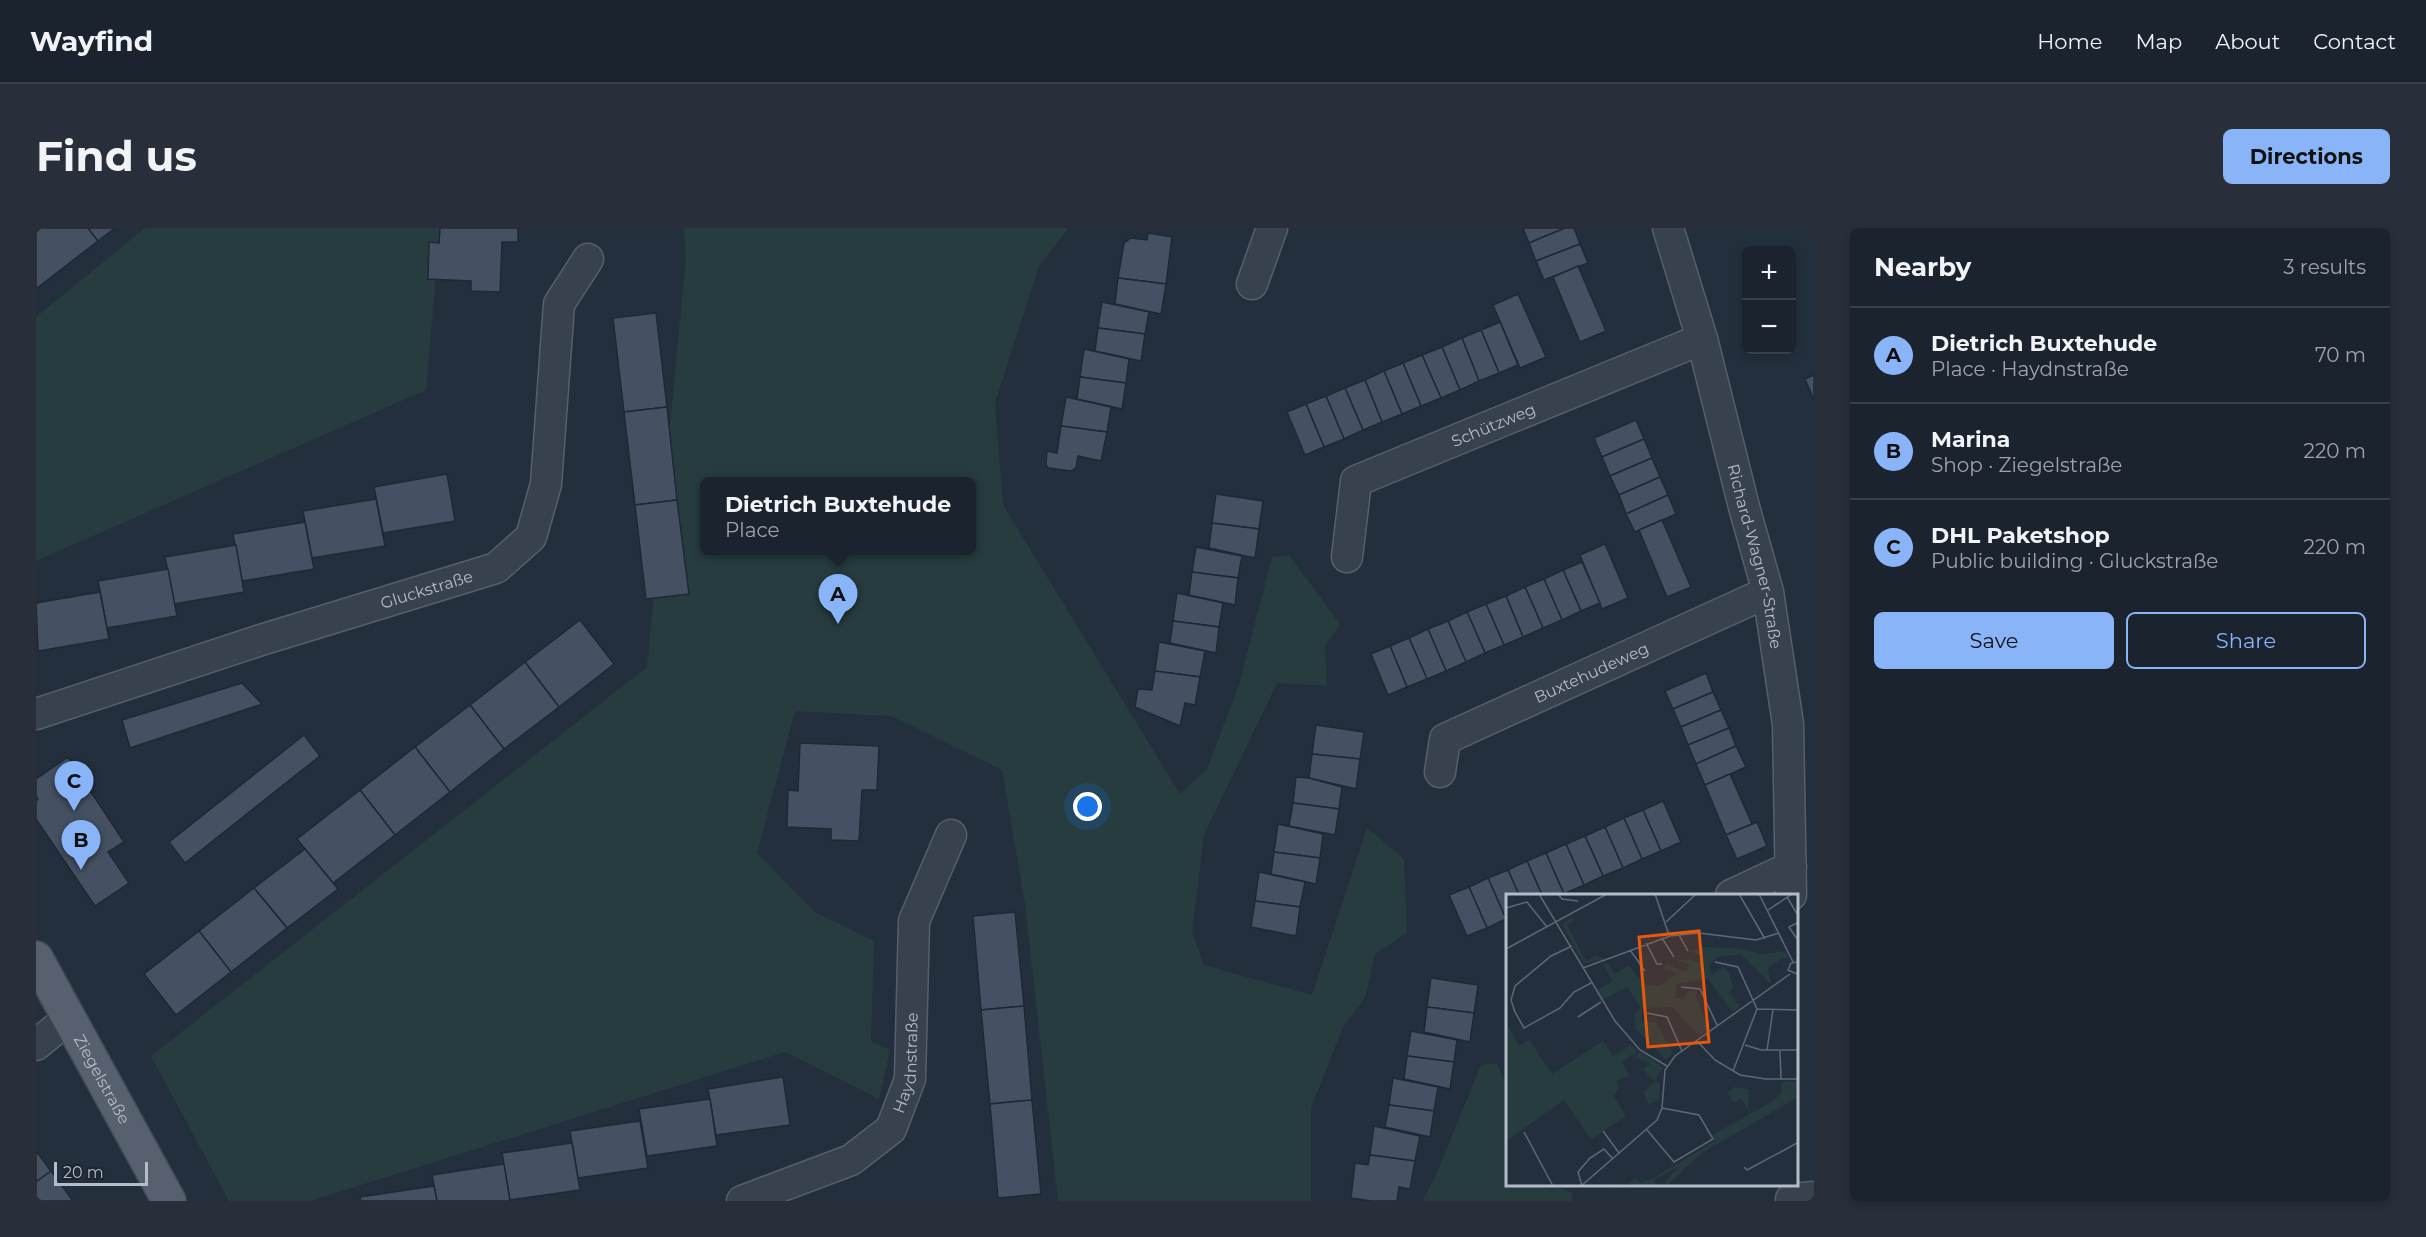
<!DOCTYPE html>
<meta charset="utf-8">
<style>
:root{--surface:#1b232e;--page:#282f3a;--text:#f1f3f6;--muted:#a0a4aa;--line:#39404a;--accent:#8ab4f8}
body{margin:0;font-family:Montserrat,sans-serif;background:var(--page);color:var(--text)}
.controls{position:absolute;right:18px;top:18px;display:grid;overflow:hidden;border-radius:9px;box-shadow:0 3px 9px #0003}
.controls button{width:54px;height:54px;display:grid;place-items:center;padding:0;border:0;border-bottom:2px solid var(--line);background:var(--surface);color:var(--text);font:30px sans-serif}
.scale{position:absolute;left:18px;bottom:15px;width:94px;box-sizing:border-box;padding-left:6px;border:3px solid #b4bcc9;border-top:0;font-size:16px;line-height:21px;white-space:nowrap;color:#b4bcc9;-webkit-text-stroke:4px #1d2633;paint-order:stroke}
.you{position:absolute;left:1052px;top:579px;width:21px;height:21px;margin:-15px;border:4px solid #fff;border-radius:50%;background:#1a73e8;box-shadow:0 0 0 9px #1a73e833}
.badge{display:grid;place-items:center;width:39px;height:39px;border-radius:50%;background:var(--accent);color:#111;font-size:20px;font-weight:700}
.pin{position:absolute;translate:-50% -50px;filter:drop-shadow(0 2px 3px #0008)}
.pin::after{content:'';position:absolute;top:32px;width:21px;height:18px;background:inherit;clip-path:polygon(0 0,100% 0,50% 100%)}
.popup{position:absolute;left:664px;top:249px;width:276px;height:78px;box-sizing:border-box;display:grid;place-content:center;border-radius:9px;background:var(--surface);filter:drop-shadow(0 2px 4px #0005);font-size:20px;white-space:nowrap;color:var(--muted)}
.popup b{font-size:22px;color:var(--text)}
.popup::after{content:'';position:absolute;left:50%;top:100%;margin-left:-12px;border:12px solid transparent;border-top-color:var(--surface)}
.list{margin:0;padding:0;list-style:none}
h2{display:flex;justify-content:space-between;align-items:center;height:78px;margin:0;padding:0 24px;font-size:26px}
h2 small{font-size:20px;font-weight:400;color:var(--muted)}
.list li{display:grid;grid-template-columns:39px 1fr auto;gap:18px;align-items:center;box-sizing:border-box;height:96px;padding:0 24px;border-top:2px solid var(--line)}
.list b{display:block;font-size:22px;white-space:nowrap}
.list p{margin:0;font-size:20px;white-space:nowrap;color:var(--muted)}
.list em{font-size:20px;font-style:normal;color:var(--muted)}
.actions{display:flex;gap:12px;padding:18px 24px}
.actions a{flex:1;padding:14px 0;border:2px solid var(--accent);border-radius:9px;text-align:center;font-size:21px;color:var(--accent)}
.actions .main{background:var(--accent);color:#111}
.map{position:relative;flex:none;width:1778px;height:973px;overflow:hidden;border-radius:9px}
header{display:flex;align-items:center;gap:36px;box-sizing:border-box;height:84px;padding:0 30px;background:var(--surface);border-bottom:2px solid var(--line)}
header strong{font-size:28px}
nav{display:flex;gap:33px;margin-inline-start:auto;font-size:21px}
.intro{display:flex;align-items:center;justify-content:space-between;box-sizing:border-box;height:144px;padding:0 36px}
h1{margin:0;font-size:42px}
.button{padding:15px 27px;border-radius:9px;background:var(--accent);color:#111;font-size:21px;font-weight:700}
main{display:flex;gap:36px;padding:0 36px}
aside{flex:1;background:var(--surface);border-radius:9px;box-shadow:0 3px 9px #0003}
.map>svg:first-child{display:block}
.green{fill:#263c3f;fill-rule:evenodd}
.building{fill:#455162;stroke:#1f2835;stroke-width:1.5}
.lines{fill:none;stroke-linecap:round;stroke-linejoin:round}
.minor-casing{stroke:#565f6c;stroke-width:33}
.major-casing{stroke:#414a57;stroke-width:36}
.minor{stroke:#38414e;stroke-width:30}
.major{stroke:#56606e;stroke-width:33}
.labels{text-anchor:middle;stroke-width:4.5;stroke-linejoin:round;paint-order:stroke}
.street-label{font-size:16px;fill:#b4bcc9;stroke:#1d2633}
.inset-road{fill:none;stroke:#5e6776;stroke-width:1.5}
.view{fill:#e8590c;fill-opacity:0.15;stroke:#e8590c;stroke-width:3}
.inset-edge{fill:none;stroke:#b4bcc9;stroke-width:3}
</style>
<header>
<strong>Wayfind</strong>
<nav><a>Home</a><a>Map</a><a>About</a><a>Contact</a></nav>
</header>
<div class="intro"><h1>Find us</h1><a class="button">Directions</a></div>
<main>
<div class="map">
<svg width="1778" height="973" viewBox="0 0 1778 973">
<rect width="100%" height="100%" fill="#242f3e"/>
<!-- green -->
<g class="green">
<polygon points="109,0 404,0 390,162 0,333 0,89"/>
<path d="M648,0H1033L1003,38L959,175L967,277L1144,566L1171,541L1203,457L1236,329L1253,327L1304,396L1289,418L1291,458L1241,455L1168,607L1156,704L1168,737L1276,767L1331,600L1368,631L1371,705L1339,726L1329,770L1307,799L1275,880V973H1022L989,676L966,542L855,488L759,483L721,625L779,684L838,713L835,813L854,822L843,871L749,824L274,973H193L115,828L611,439L650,29ZM668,254H936V322H668Z"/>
<polygon points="1461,835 1472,862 1472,956 1516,957 1536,965 1536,973 1386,973 1400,947 1445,837"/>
</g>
<!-- building -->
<g class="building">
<polygon points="0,0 52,0 62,13 0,61"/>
<polygon points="52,0 79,0 62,13"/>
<polygon points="404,0 482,0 482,14 466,14 464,64 435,63 435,53 392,51 393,14 403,15"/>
<polygon points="1487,0 1529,0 1493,15"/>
<polygon points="1529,0 1538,0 1544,16 1500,33 1493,15"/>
<polygon points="1112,5 1136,9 1130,56 1082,50 1088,15 1095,10 1111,12"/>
<polygon points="1544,16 1552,35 1508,52 1500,33"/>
<polygon points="1542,38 1570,103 1544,114 1517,49"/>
<polygon points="1082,50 1130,56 1125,86 1079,76"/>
<polygon points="1482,66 1510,129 1484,140 1457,77"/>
<polygon points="1066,74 1113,84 1109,106 1062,100"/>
<polygon points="620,85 631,179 588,184 577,90"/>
<polygon points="1464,94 1482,137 1463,145 1445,102"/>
<polygon points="1062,100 1109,106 1105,133 1059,123"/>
<polygon points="1445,102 1463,145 1443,153 1426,110"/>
<polygon points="1426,110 1443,153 1424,162 1406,119"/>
<polygon points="1406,119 1424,162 1405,170 1386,127"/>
<polygon points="1048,121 1093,131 1090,155 1044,149"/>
<polygon points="1386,127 1405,170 1385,178 1367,135"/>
<polygon points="1367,135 1385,178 1366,186 1348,143"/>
<polygon points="1348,143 1366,186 1346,194 1329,152"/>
<polygon points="1778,147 1778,172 1769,151"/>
<polygon points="1044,149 1090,155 1086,181 1041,171"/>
<polygon points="1329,152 1346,194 1327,202 1309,160"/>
<polygon points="1309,160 1327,202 1308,211 1290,168"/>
<polygon points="1290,168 1308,211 1288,219 1270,176"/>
<polygon points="1030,169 1075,179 1071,204 1025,198"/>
<polygon points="1270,176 1288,219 1269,227 1251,184"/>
<polygon points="631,179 641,272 599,277 588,184"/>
<polygon points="1600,192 1608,211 1566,229 1558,210"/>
<polygon points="1025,198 1071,204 1065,233 1042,228 1040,240 1035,243 1012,240 1010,236 1011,223 1021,225"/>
<polygon points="1608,211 1616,230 1574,248 1566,229"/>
<polygon points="1616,230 1624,249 1583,267 1574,248"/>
<polygon points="411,246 419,293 347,305 338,259"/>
<polygon points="1624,249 1632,267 1590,286 1583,267"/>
<polygon points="1180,266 1227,273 1223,301 1176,295"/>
<polygon points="1632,267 1640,286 1599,304 1590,286"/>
<polygon points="340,271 349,318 276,330 267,283"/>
<polygon points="641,272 653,366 610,371 599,277"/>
<polygon points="1626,292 1655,359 1631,369 1603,302"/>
<polygon points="269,294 278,341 206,353 197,306"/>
<polygon points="1176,295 1223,301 1219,330 1173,320"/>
<polygon points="1569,316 1592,370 1566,381 1544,327"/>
<polygon points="200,317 208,364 138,376 129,329"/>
<polygon points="1160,319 1206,328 1202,350 1156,344"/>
<polygon points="1546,334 1564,375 1545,383 1527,342"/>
<polygon points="132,341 141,388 71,400 62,353"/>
<polygon points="1527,342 1545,383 1526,392 1508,351"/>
<polygon points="1156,344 1202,350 1199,377 1153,367"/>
<polygon points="1508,351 1526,392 1507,400 1489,359"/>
<polygon points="1489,359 1507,400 1487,409 1470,368"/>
<polygon points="64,364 73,411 2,423 0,375"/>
<polygon points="1141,365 1187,375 1183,399 1137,393"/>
<polygon points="1470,368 1487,409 1468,417 1450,376"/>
<polygon points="1450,376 1468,417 1449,425 1431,384"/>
<polygon points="1431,384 1449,425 1430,434 1412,393"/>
<polygon points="544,392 578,436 523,479 489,434"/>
<polygon points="1137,393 1183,399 1180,425 1134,415"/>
<polygon points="1412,393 1430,434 1410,443 1392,401"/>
<polygon points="1392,401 1410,443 1391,451 1373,410"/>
<polygon points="1373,410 1391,451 1371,459 1354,418"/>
<polygon points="1123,414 1169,423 1164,449 1119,443"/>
<polygon points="1354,418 1371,459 1352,467 1335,426"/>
<polygon points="489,434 523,479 468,521 434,477"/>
<polygon points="1119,443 1164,449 1159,477 1149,475 1144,498 1099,479 1102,461 1116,462"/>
<polygon points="1670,445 1677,464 1637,481 1629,463"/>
<polygon points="206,455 226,476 94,520 86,492"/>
<polygon points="1677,464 1685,482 1645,499 1637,481"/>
<polygon points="434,477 468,521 414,564 379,519"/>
<polygon points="1685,482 1693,500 1652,517 1645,499"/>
<polygon points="1280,497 1328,504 1324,531 1276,526"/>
<polygon points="1693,500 1700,518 1660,536 1652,517"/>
<polygon points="268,507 284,528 149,635 133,614"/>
<polygon points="764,515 843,518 841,562 826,562 823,613 795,612 795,601 751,599 752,562 762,563"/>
<polygon points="1700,518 1710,539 1669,557 1660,536"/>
<polygon points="379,519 414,564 359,607 324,562"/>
<polygon points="1276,526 1324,531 1320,561 1273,550"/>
<polygon points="32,529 88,614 72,624 93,655 59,678 0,591 0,573 2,571 0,567 0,551"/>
<polygon points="1694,546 1716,596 1690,607 1669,557"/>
<polygon points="1260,549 1273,550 1306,559 1303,581 1257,575"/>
<polygon points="324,562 359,607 297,655 261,611"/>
<polygon points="1627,573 1645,614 1625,623 1607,582"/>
<polygon points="1257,575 1303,581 1299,607 1253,598"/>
<polygon points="1607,582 1625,623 1606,631 1588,590"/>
<polygon points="1588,590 1606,631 1587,640 1569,599"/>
<polygon points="1721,594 1731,618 1701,631 1690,607"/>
<polygon points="1242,596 1287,606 1284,630 1238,624"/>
<polygon points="1569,599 1587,640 1567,648 1549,608"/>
<polygon points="1549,608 1567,648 1548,657 1530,616"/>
<polygon points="1530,616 1548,657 1528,666 1510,625"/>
<polygon points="269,621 302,661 251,700 218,660"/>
<polygon points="1238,624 1284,630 1280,656 1235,646"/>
<polygon points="1510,625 1528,666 1526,667 1506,667 1491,633"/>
<polygon points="1491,633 1506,667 1483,667 1472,642"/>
<polygon points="1472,642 1483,667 1472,667 1472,691 1470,691 1452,650"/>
<polygon points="1223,644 1269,654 1264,679 1219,673"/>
<polygon points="1452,650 1470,691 1451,700 1433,659"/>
<polygon points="1433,659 1451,700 1431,708 1413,667"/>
<polygon points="218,660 251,700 195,744 163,703"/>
<polygon points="1219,673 1264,679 1260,708 1215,699"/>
<polygon points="979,684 988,778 945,782 937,688"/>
<polygon points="163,703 195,744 140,787 108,746"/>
<polygon points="1395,750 1442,757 1438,785 1391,779"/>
<polygon points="988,778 996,872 954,876 945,782"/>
<polygon points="1391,779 1438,785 1434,814 1388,804"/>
<polygon points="1375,803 1421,812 1418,834 1371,828"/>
<polygon points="1371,828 1418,834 1414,861 1368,851"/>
<polygon points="747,849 754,897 680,907 672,861"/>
<polygon points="1357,850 1402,859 1398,883 1353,877"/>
<polygon points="674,871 681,918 611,928 603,881"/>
<polygon points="996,872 1005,966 962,970 954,876"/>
<polygon points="1353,877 1398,883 1394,909 1349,899"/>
<polygon points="604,893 612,940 542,950 534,903"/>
<polygon points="1338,898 1384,908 1379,933 1334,927"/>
<polygon points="536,915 544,962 474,972 466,925"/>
<polygon points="0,923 15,943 0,954"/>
<polygon points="1334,927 1379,933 1374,961 1363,959 1361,973 1336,973 1315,970 1319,935 1332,937"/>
<polygon points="468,936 474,973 401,973 396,947"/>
<polygon points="15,943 37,973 0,973 0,954"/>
<polygon points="398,958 401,973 325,973 324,969"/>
</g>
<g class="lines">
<defs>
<g id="minor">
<path id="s1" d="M1632,0L1666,111L1708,279L1732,364L1752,496L1755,667"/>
<polyline points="1216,56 1236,0"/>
<path id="s2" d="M1311,329L1320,253L1666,111"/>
<path id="s3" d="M0,486L225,412L460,340L495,309L510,256L523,76L552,31"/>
<path id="s4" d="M1404,544L1409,511L1732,364"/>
<polyline points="1695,667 1755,639"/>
<polyline points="0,817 33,790"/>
<polyline points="1755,971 1778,969"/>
<path id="s5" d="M706,973L815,932L855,901L874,851L878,693L915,607"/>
</g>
<g id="major">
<path id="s6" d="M0,730L133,973"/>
</g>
</defs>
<!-- minor casing -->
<use href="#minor" class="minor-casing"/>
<!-- major casing -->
<use href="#major" class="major-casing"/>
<!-- minor -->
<use href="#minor" class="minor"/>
<!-- major -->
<use href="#major" class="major"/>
</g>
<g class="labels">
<!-- street labels -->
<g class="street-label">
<text dy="6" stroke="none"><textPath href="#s2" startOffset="225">Schützweg</textPath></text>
<text dy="6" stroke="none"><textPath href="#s1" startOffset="340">Richard-Wagner-Straße</textPath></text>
<text dy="6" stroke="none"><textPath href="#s3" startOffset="410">Gluckstraße</textPath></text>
<text dy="6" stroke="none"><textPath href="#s4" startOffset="194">Buxtehudeweg</textPath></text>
<text dy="6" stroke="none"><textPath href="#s5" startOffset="236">Haydnstraße</textPath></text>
<text dy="6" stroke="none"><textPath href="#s6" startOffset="138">Ziegelstraße</textPath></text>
</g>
</g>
<!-- overview -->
<g transform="translate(1470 666)">
<rect width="292" height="292" fill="#242f3e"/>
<path d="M66,23L68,26L61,31L80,67L90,62L100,65L78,70L56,30ZM194,53L229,54L257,60L279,57L282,64L274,65L262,75L265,90L235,60L212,63L203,71L206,81L217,73L223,79L227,94L223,99L234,112L227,118L202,85L171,90L169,104L177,105L182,97L192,96L190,102L203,135L193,142L166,113L136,114V128H150L167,159L160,166L129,134L128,120L135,114L121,93L97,106L91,96L107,87L97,70L101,69L108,80L123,72L139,91L154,92L171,79L156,75L160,70L180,78L183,70L172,67L174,65L196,69L197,63L186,58ZM0,128L13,152L23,146L46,180L97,147L107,162L125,151L132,157L116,168L123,182L110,187L113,194L107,202L120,222L85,245L58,206L0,247ZM134,158L157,173L148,187L137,175L145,170L129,163ZM292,187V203L196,259L160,292H156L173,272L148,286L151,292H103V289L119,292L129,284L135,289L151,282L209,247L206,241L267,207L276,198L275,188ZM148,188L154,189L153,206L143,210L137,198ZM228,193L243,195L242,216L235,205L227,209L222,198Z" fill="#263c3f"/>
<path class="inset-road" d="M33,0L109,127L134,156L161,172M52,0L56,5L72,7M149,0L163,41M233,0L259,45M253,0L287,68M281,3L293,23M0,14L21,8L41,33M262,16L286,0M160,28L190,0M293,28L283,33L293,48M173,41L182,57M156,44L168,63M140,49L151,70H156M66,52L45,62L9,92L5,106L9,118L18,134L54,114L68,98L85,89M0,55L101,0M124,56L139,77M209,68L232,73L251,115M293,68L285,69L282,76L293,81M77,74L164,42L193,39L250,46L273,39M175,93L194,95L211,131M251,115L293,116M141,119L161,123L176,157M72,123L95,108M191,147L209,166L234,181L260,185H293M239,151L255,156H293M261,156L267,116M274,157L275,185M227,177L251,115M141,236L168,268L207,245L193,221L156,214M97,237L113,259M18,238L47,292M238,273L241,276L293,248M75,292L151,226L156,214L159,176L169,162L284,80M76,292L72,278L84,264L98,255L107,265"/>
<path class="view" d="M193,37L203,148L142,153L133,43Z"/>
<rect width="292" height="292" class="inset-edge"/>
</g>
</svg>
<div class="controls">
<button>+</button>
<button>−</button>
</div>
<div class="scale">20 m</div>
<div class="you"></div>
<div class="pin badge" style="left:802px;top:396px">A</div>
<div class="popup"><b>Dietrich Buxtehude</b>Place</div>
<div class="pin badge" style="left:45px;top:642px">B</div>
<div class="pin badge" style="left:38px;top:583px">C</div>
</div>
<aside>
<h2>Nearby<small>3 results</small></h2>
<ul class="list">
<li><span class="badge">A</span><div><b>Dietrich Buxtehude</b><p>Place · Haydnstraße</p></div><em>70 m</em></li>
<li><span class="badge">B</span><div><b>Marina</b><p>Shop · Ziegelstraße</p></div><em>220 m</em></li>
<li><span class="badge">C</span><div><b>DHL Paketshop</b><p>Public building · Gluckstraße</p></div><em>220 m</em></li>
</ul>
<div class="actions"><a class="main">Save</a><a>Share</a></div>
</aside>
</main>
